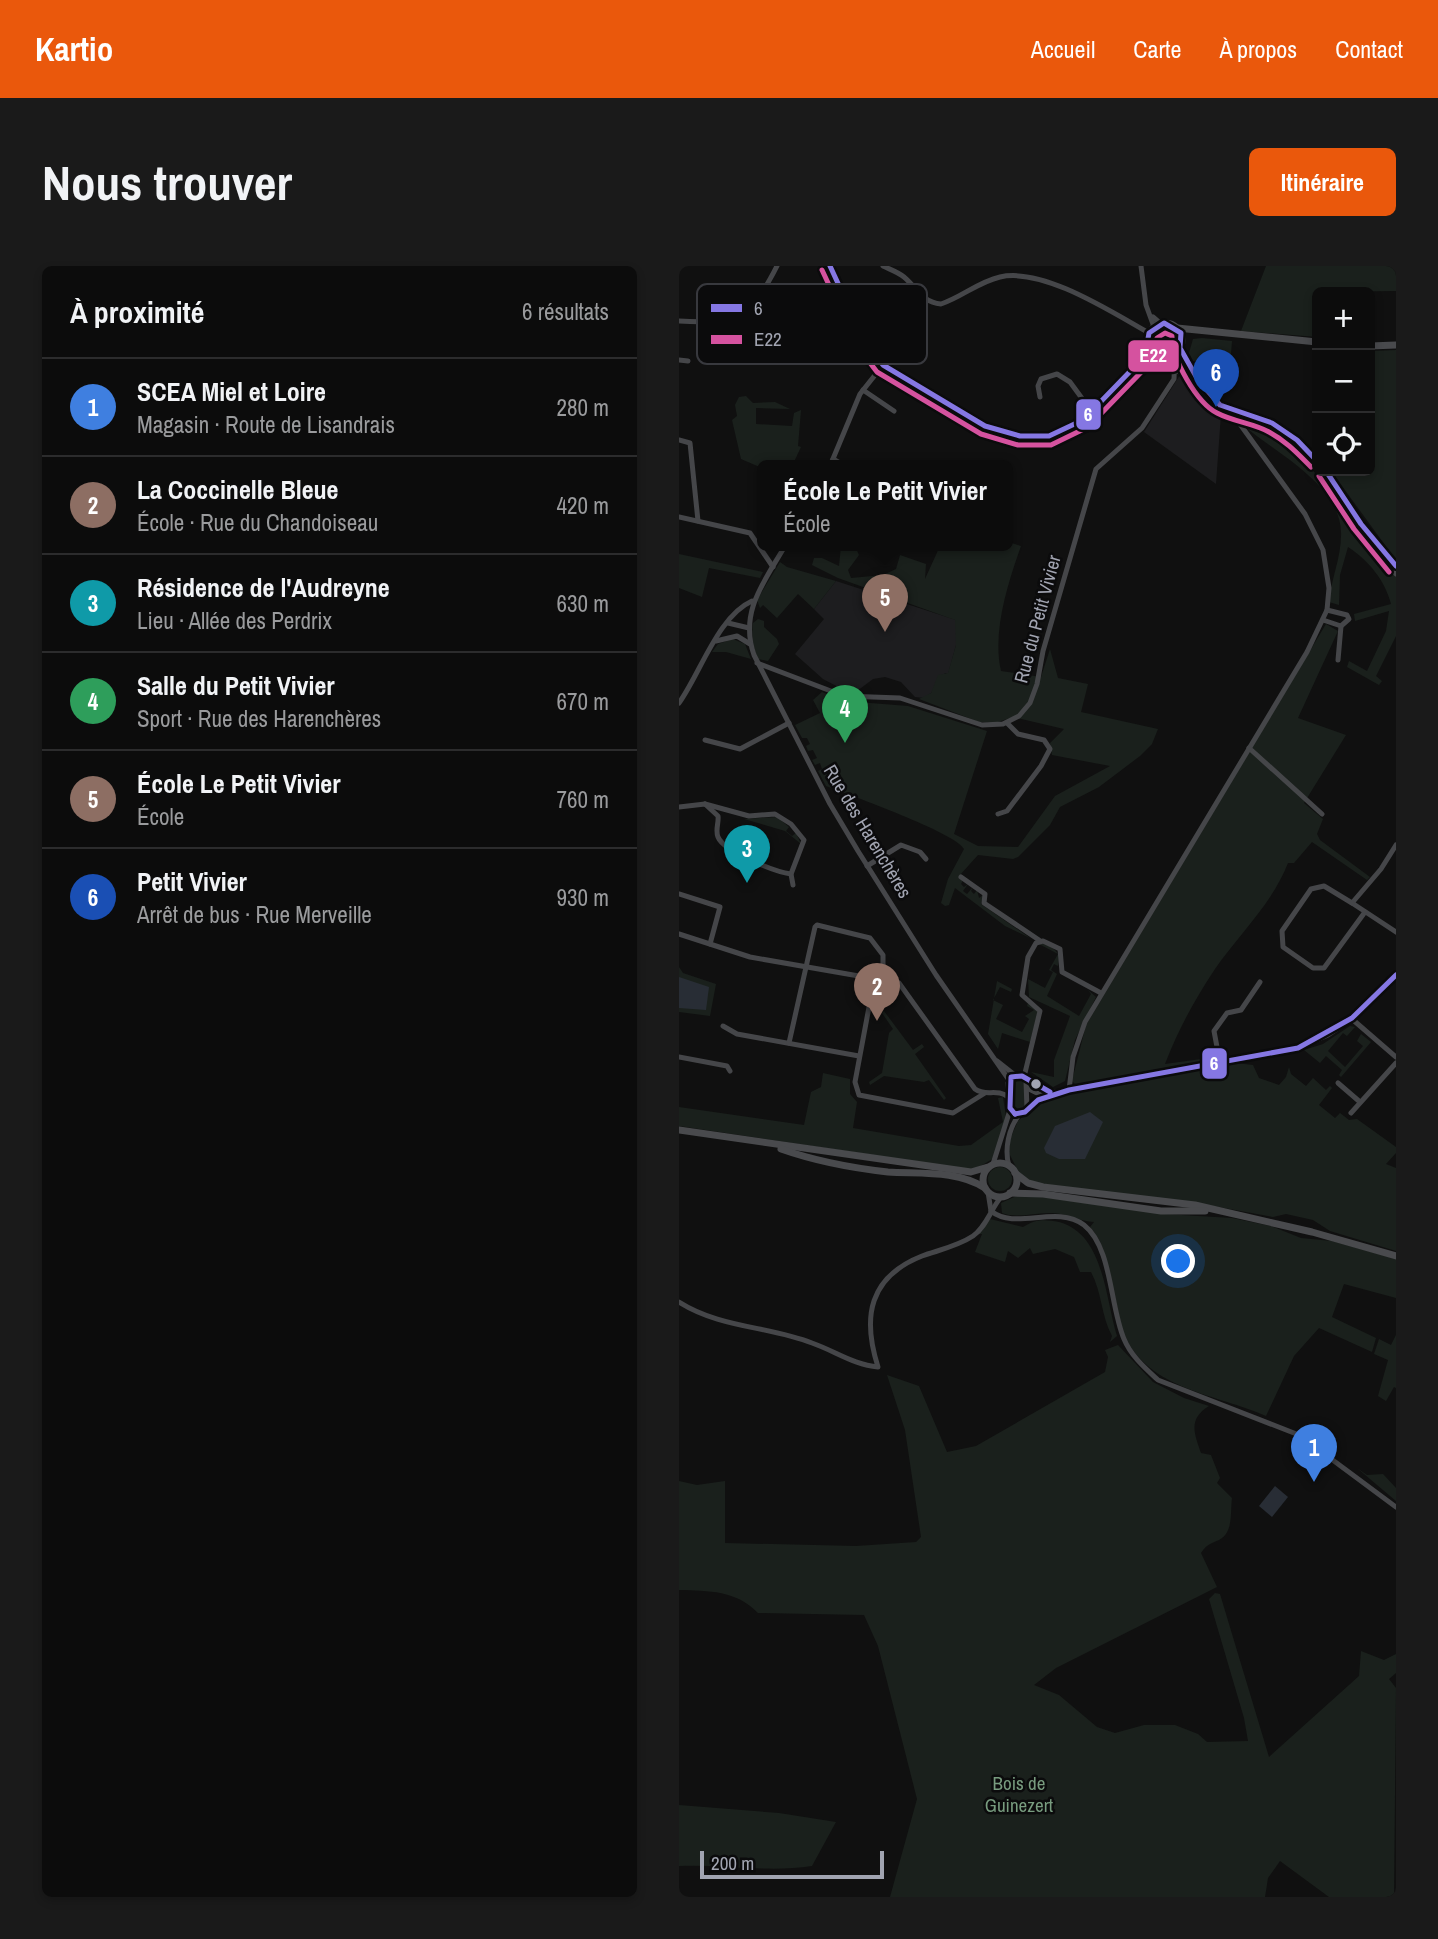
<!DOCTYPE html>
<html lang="fr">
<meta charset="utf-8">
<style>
:root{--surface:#0c0c0c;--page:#1a1a1a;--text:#f1f3f6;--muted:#9a9b9d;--line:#2c2c2d;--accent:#ea580c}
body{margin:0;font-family:"Archivo Narrow",sans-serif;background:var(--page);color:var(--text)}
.controls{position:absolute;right:21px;top:21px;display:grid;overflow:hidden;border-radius:10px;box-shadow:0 4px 10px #0003}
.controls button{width:63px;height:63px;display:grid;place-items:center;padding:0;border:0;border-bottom:2px solid var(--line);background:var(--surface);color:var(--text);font:35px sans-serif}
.scale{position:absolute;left:21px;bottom:18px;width:184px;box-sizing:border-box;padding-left:7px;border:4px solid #a1a4b1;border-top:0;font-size:19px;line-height:24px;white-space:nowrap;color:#a1a4b1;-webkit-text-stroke:5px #0b0b0c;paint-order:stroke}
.you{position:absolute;left:500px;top:996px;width:24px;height:24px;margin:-18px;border:5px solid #fff;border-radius:50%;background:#1a73e8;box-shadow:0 0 0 10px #1a73e833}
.badge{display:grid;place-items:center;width:46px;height:46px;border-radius:50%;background:var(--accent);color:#fff;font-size:23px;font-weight:700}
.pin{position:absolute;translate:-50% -58px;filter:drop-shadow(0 2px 4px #0008)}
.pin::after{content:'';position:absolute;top:37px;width:24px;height:21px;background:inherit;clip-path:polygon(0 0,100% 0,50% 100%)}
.popup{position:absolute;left:78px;top:194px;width:256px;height:91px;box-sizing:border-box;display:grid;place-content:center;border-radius:10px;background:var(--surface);filter:drop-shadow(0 2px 5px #0005);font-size:23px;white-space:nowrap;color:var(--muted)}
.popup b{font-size:26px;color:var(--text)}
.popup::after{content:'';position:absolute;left:50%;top:100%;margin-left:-14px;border:14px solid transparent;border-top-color:var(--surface)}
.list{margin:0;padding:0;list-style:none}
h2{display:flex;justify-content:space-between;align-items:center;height:91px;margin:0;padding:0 28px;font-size:30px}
h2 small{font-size:23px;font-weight:400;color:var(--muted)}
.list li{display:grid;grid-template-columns:46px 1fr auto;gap:21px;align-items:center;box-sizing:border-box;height:98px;padding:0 28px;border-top:2px solid var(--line)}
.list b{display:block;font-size:26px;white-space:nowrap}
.list p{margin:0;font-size:23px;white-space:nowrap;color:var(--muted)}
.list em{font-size:23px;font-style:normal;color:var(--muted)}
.icon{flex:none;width:38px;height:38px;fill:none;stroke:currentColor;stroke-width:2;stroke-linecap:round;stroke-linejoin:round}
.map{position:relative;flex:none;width:717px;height:1631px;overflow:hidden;border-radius:10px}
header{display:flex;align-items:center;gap:42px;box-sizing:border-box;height:98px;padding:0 35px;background:var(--accent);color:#fff}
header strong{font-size:33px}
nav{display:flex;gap:38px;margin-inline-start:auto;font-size:24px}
.intro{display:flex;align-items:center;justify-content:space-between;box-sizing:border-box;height:168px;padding:0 42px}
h1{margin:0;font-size:49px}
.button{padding:18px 32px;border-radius:10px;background:var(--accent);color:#fff;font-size:24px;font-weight:700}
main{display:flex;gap:42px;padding:0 42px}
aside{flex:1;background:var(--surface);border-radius:10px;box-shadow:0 4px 10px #0003}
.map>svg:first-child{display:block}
.built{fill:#1d1d1f}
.green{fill:#1a201c}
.water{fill:#282d35}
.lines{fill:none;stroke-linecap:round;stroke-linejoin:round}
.street{stroke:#454649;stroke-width:5}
.secondary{stroke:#494a4d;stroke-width:7}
.bus-1-casing{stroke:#0b0b0c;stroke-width:10}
.bus-2-casing{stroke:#0b0b0c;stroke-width:10}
.bus-1{stroke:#8577e3;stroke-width:5}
.bus-2{stroke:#d5529f;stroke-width:5}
.bus-dot{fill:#a1a4b1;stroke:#0b0b0c;stroke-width:2.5}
.labels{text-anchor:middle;stroke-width:5;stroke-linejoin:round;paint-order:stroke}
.street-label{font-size:19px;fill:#a1a4b1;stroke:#0b0b0c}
.park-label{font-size:19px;fill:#789c7f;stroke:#0b0b0c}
.key{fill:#0b0b0c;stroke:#38393e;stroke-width:2}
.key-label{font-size:19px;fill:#a1a4b1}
.line-badge{stroke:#0b0b0c;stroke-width:2.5}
.badge-label{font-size:19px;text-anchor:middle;font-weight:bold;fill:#fff}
</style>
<header>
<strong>Kartio</strong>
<nav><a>Accueil</a><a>Carte</a><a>À propos</a><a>Contact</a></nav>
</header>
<div class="intro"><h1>Nous trouver</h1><a class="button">Itinéraire</a></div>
<main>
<aside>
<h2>À proximité<small>6 résultats</small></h2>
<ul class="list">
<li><span class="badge" style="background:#3f7fe0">1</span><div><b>SCEA Miel et Loire</b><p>Magasin · Route de Lisandrais</p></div><em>280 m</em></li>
<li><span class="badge" style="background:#8d6e63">2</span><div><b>La Coccinelle Bleue</b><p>École · Rue du Chandoiseau</p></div><em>420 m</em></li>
<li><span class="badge" style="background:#0f9aa8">3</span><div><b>Résidence de l'Audreyne</b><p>Lieu · Allée des Perdrix</p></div><em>630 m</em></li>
<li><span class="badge" style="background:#2e9e5b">4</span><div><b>Salle du Petit Vivier</b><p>Sport · Rue des Harenchères</p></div><em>670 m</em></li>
<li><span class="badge" style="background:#8d6e63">5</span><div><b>École Le Petit Vivier</b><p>École</p></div><em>760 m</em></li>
<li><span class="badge" style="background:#1a4fb4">6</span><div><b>Petit Vivier</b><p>Arrêt de bus · Rue Merveille</p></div><em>930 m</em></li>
</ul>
</aside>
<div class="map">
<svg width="717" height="1631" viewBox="0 0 717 1631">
<rect width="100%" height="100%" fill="#101010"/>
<!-- built -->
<g class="built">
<polygon points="501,109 512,115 542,148 537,218 465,166"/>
<polygon points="157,315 277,354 277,379 269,408 266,407 252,427 245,432 236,431 222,416 206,411 194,413 178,425 165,424 144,413 116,388 145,353 135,343"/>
</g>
<!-- green -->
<g class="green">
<polygon points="587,0 717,0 717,25 638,26 638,71 562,65"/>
<circle cx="486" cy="73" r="13"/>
<polygon points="523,72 553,75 551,100 514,95 510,87 514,73"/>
<polygon points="717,84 717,294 652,205 691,205 691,85"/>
<polygon points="67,130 74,137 96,136 111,143 77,142 77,158 113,160 115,147 122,144 119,180 122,181 113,200 83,202 62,193 53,154 58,150 56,139 60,131"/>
<path d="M560,148C593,157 615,174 638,199V205H644L687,273L717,311V370L697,410L703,415L700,419L668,401L670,395L688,405L707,365L710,345L676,355L675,348L712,338C706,314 689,294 669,281L661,309L660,339L650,336C652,313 663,290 662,266C661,219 597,187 565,160Z"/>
<path d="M329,276L342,280C329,317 313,366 322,405L362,411L371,383L379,412L409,418L402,446L479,463L473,478L461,490L420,521L381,541L371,559L339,591L334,593L299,589L281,609L284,614L282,618L285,621L289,618L284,625L288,628L294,621L292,625L295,628L298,624L300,632L304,629L302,638L351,672L326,660L276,622L270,639L266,640L262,637L269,613L285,583C277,567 171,529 147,520L139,505L143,503L141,497L136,499L133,494L138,492L134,484L129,485L127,480L131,478L128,472H123L116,459L141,447L134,434L143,426L166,435L229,440L308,465L275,568L299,580L339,581L376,530L431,500L373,489L371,477L385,463L334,451L319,456H300L240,433L252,427L259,409L269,407L277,379L276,354L159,312L133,299L135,292H143L160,300L162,280H176L180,289L169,304L172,312L204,309L217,303L221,289L247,298L246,313L261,280H328Z"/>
<polygon points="0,288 84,306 81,312 30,302 23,331 0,322"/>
<polygon points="101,296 108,301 157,315 135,343 119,328 98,352 84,339 81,342 78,334"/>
<path d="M79,353L85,355V361L98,373L100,378L89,395L79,393C74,382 72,369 74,357Z"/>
<path d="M647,358L659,365L619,452L667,469L625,537L644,553L638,568L641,574L691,611L688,614L633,576L615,597H609C593,638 561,667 536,703C516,733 499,764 486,798L522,793L574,799L580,812L600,819L607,811L610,801L612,808L627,820L634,812L647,824L651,820L653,822L640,839L656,852L661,847L670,854L678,853L717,881V887L707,898L717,902V985L651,965L634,954L607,948L594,951L523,938L356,917L341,909L330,887L331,873L339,855L352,842L363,834L399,826L482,811L479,803L397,819L393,815L407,759Z"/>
<polygon points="54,373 66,378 72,393 47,386 33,386 39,378"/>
<polygon points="98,551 110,561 107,565 113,570 117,567 122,578 106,565 65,553"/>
<path d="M363,677C376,683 382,685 379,700L375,698L372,704L378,708L368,730L400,750L412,728L409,724L417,731L396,774L386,815L374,821L352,806L375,811V794L391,750L350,731L349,713L366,722L374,706L370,704L379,688L360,678Z"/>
<polygon points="0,701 4,707 37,718 31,750 0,746"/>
<polygon points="318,715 333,723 332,726 321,721 314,734 324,739 317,753 343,766 350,753 346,750 355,744 348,740 349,737 359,745 351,776 323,767 319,783 309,768"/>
<polygon points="205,745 234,784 243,778 245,781 236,788 267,832 265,834 250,814 245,816 205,810 191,819 190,816 203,807 210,767 214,763 203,747"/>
<polygon points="671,760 676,761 668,770 664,767 649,785 666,801 684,780 678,775 682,768 692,776 662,811 660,809 663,804 647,790 641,797 625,784 644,778"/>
<polygon points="144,807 171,813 171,828 178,836 174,862 280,880 292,879 324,856 319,832 324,831 327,851 315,892 295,904 0,860 0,841 125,859 132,826 142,821"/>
<polygon points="335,812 345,816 347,840 341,846 332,840 331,818"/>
<circle cx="321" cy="913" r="12"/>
<path d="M342,928L485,948L553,952L592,960L622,972L653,975L717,993V1032L665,1018L653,1051L697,1072L693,1086L640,1062L615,1090L587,1150C538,1128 469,1124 445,1068C441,1057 439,1043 436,1031C429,1007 428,980 411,961L415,956C402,956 388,947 373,947C357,946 338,953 323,947L322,937Z"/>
<path d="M311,953L344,961C356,953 366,953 380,956C425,968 426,1031 438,1070L431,1076L433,1070C422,1050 423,1026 412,1006H401L395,991L376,983L354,988L351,982L339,992L329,985L326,996L296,986L303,968H300Z"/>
<polygon points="717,1069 717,1122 715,1121 707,1135 699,1130 709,1094 695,1088 700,1073 712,1079"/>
<path d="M439,1079L474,1116L505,1132L530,1140C509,1153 515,1167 522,1187L532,1189L541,1212L538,1217L553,1232C551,1246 555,1266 540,1274C531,1278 528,1278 522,1287L538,1321L377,1402L355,1419L380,1429L418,1461L436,1467L465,1459H496L519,1468L528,1476L569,1475L565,1452L530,1333L536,1327L541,1328L590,1491L680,1410L682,1385L705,1394L717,1388V1407L710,1413L717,1422L715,1631H650L601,1595L589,1612L586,1631H211L238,1533L199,1380L185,1349L79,1347C57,1324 30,1325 0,1324V1215L18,1219L46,1215V1277L177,1280L237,1276L242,1271L226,1164L208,1109L240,1120L268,1186L297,1180L426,1106L429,1091L426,1084Z"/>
<polygon points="678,1202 688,1209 704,1208 717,1222 717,1235"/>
<path d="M0,1539L100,1547L157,1556L133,1600C89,1607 44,1598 0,1600Z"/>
</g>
<!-- water -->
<g class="water">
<polygon points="0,711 30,721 27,744 0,742"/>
<polygon points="411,846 424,856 406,893 380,893 367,887 365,882 376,860"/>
<polygon points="596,1220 609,1231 593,1251 580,1240"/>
</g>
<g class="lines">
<!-- street -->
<g class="street">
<path d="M204,0C210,3 219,6 225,11C238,22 243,36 262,38C283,31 299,16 321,11C364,1 434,47 470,67"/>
<polyline points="462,0 467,39 475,61"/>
<polyline points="474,51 482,58"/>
<path d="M0,55C56,59 73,50 98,0"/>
<polyline points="485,91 496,104 519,114 541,139 593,157 618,174 638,195"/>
<polyline points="0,94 9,95"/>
<polyline points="184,124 215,145"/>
<polyline points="361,131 359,120 362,113 378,108 391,116 413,146"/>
<polyline points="0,174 11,177 19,255"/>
<polyline points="154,193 166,200"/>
<polyline points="151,200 181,128 204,99 232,50 233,23"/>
<polyline points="647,205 689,274 717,308"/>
<polyline points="0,251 71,267 94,301"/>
<polyline points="686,263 717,300"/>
<path d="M106,280C85,316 60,346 75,389L151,538L179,585L257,709L330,814"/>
<polyline points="644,354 662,360 670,353 668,349 648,344"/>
<polyline points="49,357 70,362"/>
<polyline points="37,375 58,370 71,378"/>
<polyline points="659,394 662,360"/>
<polyline points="78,397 165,430 221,432 303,459 324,458 340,450 351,437 358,418 364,385 417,203 463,162 495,113 496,88"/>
<path d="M0,437C21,408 39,350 73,335"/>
<polyline points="26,474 61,483 110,457"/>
<polyline points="570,482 643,548"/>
<path d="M26,538L39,550C40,557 36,564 39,571C45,586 97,606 112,608"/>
<polyline points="0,541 26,538 70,550 96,548 112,558 125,574 112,608 114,619"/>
<polyline points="319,548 328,545 362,500 371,483 365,474 339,468 328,457"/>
<polyline points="717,579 702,603 673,637 717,666"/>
<polyline points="188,600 222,579 241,586 247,593"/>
<polyline points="282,611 306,628 305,637 360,674"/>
<polyline points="0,628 41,641 31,678"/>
<polyline points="673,637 645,620 632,623 603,665 604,681 634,702 645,702 686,646"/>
<path d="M0,668L71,691L220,717L296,823C306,831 319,822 329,831"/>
<polyline points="193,725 176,816 180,829 274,847 306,827"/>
<polyline points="193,725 211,713 204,701"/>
<polyline points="193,725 186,715 204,701"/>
<polyline points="673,753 717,791"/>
<polyline points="44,760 58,768 180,790"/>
<polyline points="110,777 136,661 138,659 191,672 204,689 204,701"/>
<polyline points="0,791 48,800 51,805"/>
<polyline points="318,795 337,810"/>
<polyline points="541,797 535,765 548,747 562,744 581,716"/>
<polyline points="345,811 361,745 343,729 349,691 357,677 364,675 381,683 383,706 422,727"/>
<polyline points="659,817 681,836"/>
<polyline points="348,822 360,828 385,825"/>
<polyline points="390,824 394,791 406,756 628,386 648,344 650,322 644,284 626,248 550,143"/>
<polyline points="348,843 347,815 343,810 335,810 329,817 331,842 340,849 359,834 390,824 619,782 649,769 673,753 717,709"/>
<polyline points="672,847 717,797"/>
<polyline points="314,898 331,844"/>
<path d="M330,900C325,883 330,862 340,849"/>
<polyline points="309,926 312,945"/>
<path d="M312,945C337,965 377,938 405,959C433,981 431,1041 445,1073C452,1090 466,1102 479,1114L620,1169L717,1241"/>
<path d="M0,1036C41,1062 89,1060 133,1077C156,1085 175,1099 199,1101C183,1051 190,1011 243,990C260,984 279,980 294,970C307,961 312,943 322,931"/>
</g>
<!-- secondary -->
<g class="secondary">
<path d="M151,0C164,28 174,63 192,87C204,103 224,111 240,121C282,146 332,186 383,165C417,151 440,116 466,90L470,80"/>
<circle cx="486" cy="74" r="17"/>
<polyline points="498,62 638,76"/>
<polyline points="691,80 717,79"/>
<polyline points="0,864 292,906 309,901"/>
<path d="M102,883C136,895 173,902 209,906C241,908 278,904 306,922"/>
<circle cx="321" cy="914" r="17"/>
<polyline points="336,907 349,917 364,921 516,939 633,966 717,990"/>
<polyline points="331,927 364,928 482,945 526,945"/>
</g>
<defs>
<g id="bus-1">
<polyline points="151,0 186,76 204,99 306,160 341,170 370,170 404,154 466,90 470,67 485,57 502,67 501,82 519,114 541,139 593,157 618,174 638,195"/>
<polyline points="647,205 682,258 717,300"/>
<polyline points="336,848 346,846 359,834 390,824 619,782 673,752 717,709"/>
<polyline points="336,848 331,842 332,811 343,810 371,826"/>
</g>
<g id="bus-2">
<path d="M143,4L179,81L198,106L302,168L339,179H372L409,161L473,95L478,72L486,67L493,70C492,92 518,137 538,147C555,156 574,157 590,166C607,175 619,188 632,201"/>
<polyline points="640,210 675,263 710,306"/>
</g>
</defs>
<!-- bus-1 casing -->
<use href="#bus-1" class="bus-1-casing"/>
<!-- bus-2 casing -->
<use href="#bus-2" class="bus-2-casing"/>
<!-- bus-1 -->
<use href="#bus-1" class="bus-1"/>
<!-- bus-2 -->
<use href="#bus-2" class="bus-2"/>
</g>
<!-- markers -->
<circle class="bus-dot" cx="357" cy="818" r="6"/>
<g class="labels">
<!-- street labels -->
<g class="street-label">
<text transform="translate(358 353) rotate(-75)" y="7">Rue du Petit Vivier</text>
<text transform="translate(189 565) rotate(59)" y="7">Rue des Harenchères</text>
</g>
<!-- park labels -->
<g class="park-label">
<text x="340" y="1524">Bois de<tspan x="340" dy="22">Guinezert</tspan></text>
</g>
</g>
<!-- legend -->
<rect x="18" y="18" width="230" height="80" rx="10" class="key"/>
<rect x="32" y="38" width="31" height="8" fill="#8577e3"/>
<rect x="32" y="69" width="31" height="9" fill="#d5529f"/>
<g class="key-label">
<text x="75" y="49">6</text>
<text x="75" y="80">E22</text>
</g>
<g class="line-badge">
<rect x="448" y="73" width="53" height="34" rx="7" fill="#d5529f"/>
<rect x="396" y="132" width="27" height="33" rx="7" fill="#8577e3"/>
<rect x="522" y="781" width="27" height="33" rx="7" fill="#8577e3"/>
</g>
<g class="badge-label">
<text x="474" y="96">E22</text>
<text x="409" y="155">6</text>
<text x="535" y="804">6</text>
</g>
</svg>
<div class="controls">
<button>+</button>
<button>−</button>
<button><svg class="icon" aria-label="locate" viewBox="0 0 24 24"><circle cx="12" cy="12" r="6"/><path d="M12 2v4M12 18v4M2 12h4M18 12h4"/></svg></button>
</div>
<div class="scale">200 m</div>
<div class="you"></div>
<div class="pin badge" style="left:635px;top:1216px;background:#3f7fe0">1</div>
<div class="pin badge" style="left:198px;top:755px;background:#8d6e63">2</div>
<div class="pin badge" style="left:68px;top:617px;background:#0f9aa8">3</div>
<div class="pin badge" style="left:166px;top:477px;background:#2e9e5b">4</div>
<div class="pin badge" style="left:206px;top:366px;background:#8d6e63">5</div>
<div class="popup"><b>École Le Petit Vivier</b>École</div>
<div class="pin badge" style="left:537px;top:141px;background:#1a4fb4">6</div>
</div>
</main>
